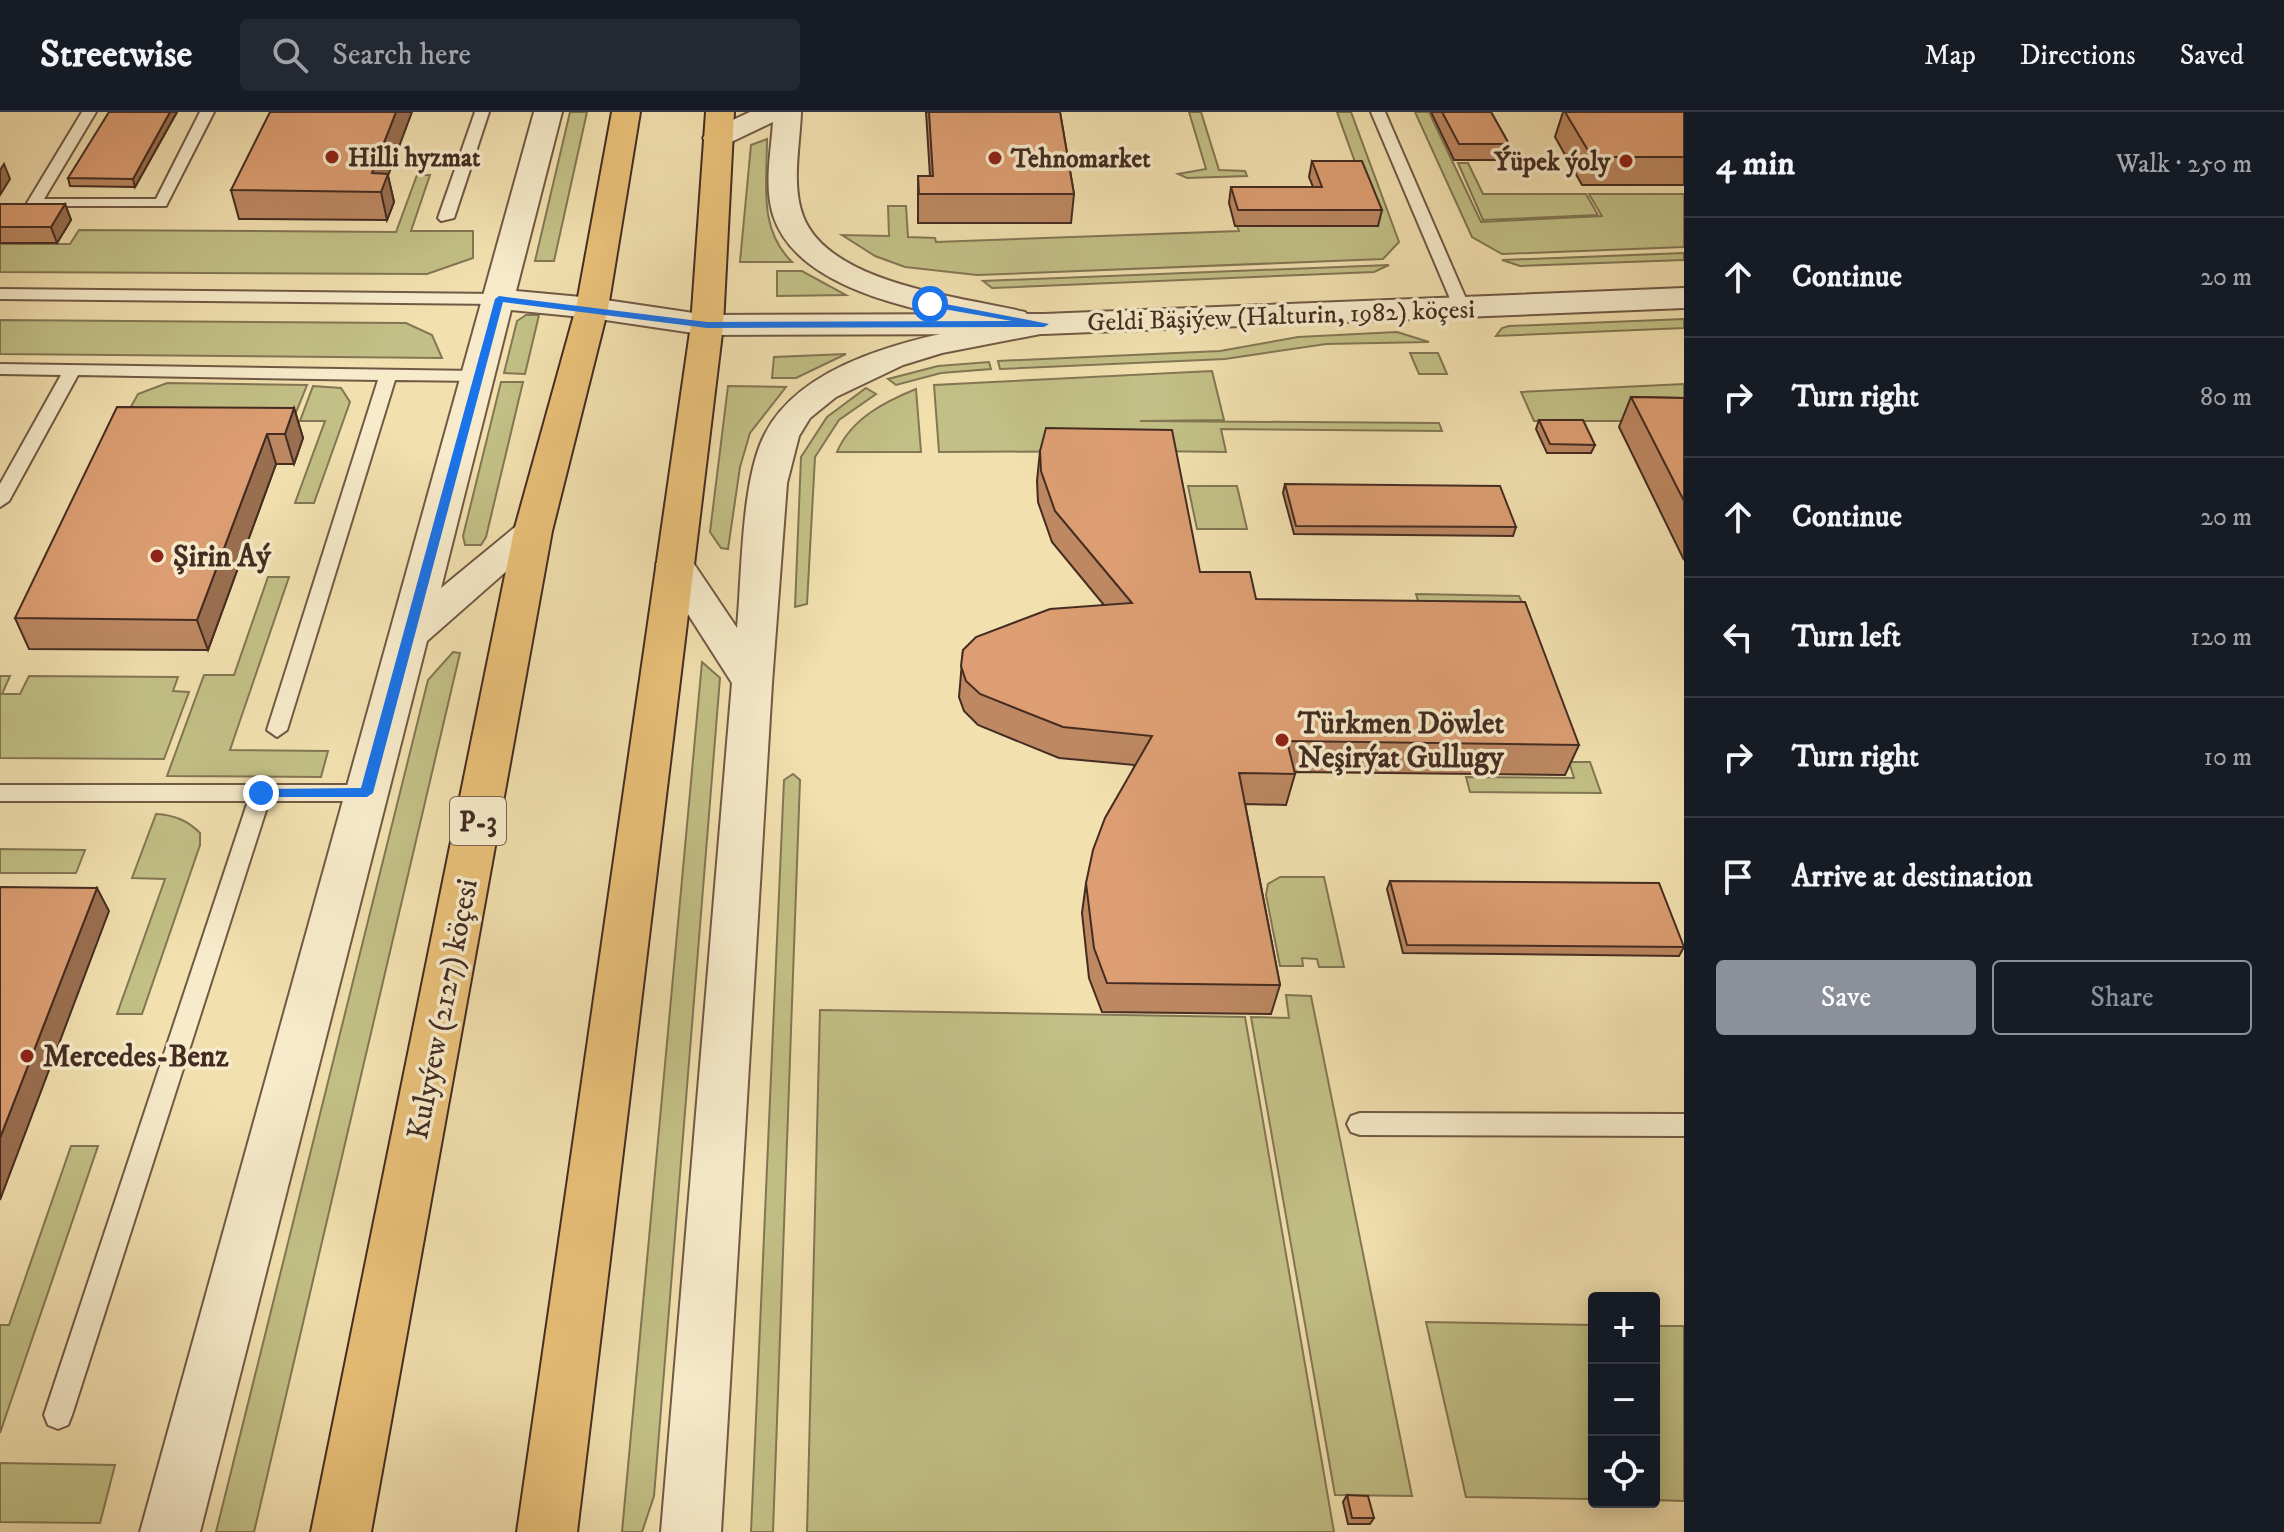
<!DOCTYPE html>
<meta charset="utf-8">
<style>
:root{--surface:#171b24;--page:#242831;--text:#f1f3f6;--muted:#9ea1a6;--line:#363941;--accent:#8c9099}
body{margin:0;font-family:"IM FELL DW Pica",serif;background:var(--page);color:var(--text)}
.controls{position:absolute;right:24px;bottom:24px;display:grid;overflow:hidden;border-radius:8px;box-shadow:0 4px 20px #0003}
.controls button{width:72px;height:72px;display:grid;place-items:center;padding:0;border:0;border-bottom:2px solid var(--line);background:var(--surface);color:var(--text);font:40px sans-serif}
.stop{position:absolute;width:24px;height:24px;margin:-18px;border:6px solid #1a73e8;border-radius:50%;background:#fff}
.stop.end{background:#1a73e8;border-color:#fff;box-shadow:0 2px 8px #0008}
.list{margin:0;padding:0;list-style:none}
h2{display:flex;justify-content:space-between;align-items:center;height:104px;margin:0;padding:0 32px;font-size:34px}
h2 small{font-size:26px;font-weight:400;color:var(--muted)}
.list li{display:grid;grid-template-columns:52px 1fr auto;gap:24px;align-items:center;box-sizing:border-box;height:120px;padding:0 32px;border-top:2px solid var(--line)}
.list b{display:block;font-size:30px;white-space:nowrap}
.list em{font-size:26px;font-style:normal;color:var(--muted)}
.actions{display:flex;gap:16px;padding:24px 32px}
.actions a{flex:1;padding:18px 0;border:2px solid var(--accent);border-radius:8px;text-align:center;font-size:28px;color:var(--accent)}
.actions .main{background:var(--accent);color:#fff}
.icon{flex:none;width:44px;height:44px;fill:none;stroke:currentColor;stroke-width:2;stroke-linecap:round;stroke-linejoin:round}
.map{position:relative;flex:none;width:1684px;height:1420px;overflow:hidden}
header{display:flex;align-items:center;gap:48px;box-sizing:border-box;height:112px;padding:0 40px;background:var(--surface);border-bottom:2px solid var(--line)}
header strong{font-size:38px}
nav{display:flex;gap:44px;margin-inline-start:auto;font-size:28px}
.search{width:560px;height:72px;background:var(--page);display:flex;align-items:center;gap:20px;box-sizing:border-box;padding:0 28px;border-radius:8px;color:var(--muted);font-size:30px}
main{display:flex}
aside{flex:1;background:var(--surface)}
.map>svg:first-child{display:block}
.green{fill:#c2c086;stroke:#837654;stroke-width:2}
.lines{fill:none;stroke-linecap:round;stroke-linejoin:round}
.service-casing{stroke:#705945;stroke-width:4}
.minor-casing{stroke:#705945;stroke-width:4}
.tertiary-casing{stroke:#705945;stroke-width:4}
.trunk-casing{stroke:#442c22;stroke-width:4}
.service{fill:#f7ebcb;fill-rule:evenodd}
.minor{fill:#f7ebcb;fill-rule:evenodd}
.tertiary{fill:#f7ebcb;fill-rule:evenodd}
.trunk{fill:#e9c078;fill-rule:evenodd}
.wall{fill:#bd8862;stroke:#442c22;stroke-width:2}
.shaded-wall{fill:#9a6f50;stroke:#442c22;stroke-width:2}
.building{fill:#dc9e72;stroke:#442c22;stroke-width:2}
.route{fill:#1a73e8}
.poi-dot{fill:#8f2418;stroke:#f7ebcb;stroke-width:3}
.labels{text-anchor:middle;stroke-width:7;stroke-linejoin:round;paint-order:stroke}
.far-poi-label{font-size:26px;font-weight:bold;fill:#442c22;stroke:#f7ebcb;text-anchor:start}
.far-street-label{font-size:26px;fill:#442c22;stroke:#f7ebcb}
.shield{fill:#f7ebcb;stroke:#7a6555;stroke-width:2}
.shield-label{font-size:28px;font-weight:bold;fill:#442c22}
.poi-label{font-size:30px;font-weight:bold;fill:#442c22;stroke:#f7ebcb;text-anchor:start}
.street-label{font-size:30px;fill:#442c22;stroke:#f7ebcb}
</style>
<header>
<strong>Streetwise</strong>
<div class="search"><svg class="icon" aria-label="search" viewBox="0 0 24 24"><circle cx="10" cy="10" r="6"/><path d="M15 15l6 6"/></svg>Search here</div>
<nav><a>Map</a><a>Directions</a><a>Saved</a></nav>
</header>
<main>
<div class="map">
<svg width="1684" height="1420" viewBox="0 0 1684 1420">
<rect width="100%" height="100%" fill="#f2e0af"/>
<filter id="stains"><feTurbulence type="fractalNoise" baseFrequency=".0025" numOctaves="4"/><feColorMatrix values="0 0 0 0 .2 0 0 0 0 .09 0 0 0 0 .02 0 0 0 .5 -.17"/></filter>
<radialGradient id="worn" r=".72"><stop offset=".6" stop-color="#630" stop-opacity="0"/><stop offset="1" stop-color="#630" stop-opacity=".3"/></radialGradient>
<!-- green -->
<g class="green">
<polygon points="570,0 587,0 554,149 535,149"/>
<polygon points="1189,0 1201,0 1219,58 1245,59 1247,64 1187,66 1178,62 1206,57"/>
<polygon points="1337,0 1351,0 1399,130 1383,147 977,163 905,155 875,144 842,123 889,124 888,94 906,94 908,125 935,126 936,130 1239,119 1237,114 1378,114"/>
<polygon points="1415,0 1429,0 1481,110 1602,104 1589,82 1684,82 1684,135 1502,142 1472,125"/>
<path d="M767,27C767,71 758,117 792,150H740L751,33Z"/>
<polygon points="1458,51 1468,51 1483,82 1586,82 1598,103 1483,108"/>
<polygon points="417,63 430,63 411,119 473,119 473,146 427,162 0,160 0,132 70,132 79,118 396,120"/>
<polygon points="1684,141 1684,148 1520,154 1502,148"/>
<polygon points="1389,153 1374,160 992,176 983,169"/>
<polygon points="777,159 802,159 846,183 777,184"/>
<polygon points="526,203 539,203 525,262 504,261 517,209"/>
<polygon points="1684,207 1684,216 1496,224 1502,216 1509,214"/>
<polygon points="0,208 406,211 432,223 442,246 0,242"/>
<polygon points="1397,220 1429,230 1326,232 1225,247 1000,257 998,249 1220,239 1298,225"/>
<polygon points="1410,241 1438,241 1447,262 1419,262"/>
<polygon points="846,242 796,266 772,266 774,245"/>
<polygon points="989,250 991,257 941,261 896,273 888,267 938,254"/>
<polygon points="1212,259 1224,308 1140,309 1439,311 1442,319 1221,317 1226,340 1147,339 1142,317 1145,339 939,340 934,273"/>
<polygon points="501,270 523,270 486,425 481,433 465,433 463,424"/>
<polygon points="167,271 307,273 293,308 124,307 138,282"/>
<polygon points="1684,272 1684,313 1657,309 1534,309 1521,280"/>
<polygon points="313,274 341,276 350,290 314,391 295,391 325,309 300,309"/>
<polygon points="728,274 786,275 750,321 740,355 728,437 721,436 710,420"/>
<polygon points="866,276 876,282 839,308 815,345 807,492 795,495 801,345 827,305"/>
<path d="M916,277L921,340H837C851,307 884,290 916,277Z"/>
<polygon points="1188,374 1237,374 1247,417 1197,417"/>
<polygon points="268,465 289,465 230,638 328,639 321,665 167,664 204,563 234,563"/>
<polygon points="1416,482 1519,484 1536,519 1424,508"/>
<polygon points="453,540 460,541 254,1420 216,1420 428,568"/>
<polygon points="702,550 720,566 654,1384 642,1420 622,1420"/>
<polygon points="0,564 10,564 2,582 20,582 29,564 178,565 173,579 189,580 164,647 0,646"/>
<polygon points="1569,650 1590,650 1601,681 1470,680 1466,665 1574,666"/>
<polygon points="793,662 800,668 773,1420 751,1420 784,668"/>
<path d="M156,702C174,703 187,708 200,721V733L142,902H117L165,767L132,766Z"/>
<polygon points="0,737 85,738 76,761 0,761"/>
<polygon points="1280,765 1324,765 1344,855 1319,855 1317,847 1302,846 1303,854 1280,854 1266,783 1268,772"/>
<polygon points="1286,883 1311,884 1412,1384 1335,1383 1251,905 1289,906"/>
<polygon points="820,898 1245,905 1334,1420 807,1420"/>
<polygon points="71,1034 98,1034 0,1321 0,1213 9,1213"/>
<polygon points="1426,1210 1594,1213 1594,1387 1466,1385"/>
<polygon points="1654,1214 1684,1214 1684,1389 1654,1388"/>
<polygon points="0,1351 115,1353 100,1411 0,1410"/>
</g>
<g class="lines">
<defs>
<g id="service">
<polygon points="82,0 96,0 44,87 156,87 200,0 214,0 166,94 29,94 27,91"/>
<polygon points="475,0 489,0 454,106 441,109 438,106"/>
<polygon points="1371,0 1385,0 1470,196 1468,199 1462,201 1454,196"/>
<polygon points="0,177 499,182 507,187 499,192 0,187"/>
<polygon points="0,252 478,259 486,264 478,269 395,268 287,618 277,625 267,618 378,268 78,263 9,389 0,395 0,372 61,263 0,262"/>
<polygon points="0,673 367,673 378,681 367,689 269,689 72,1303 68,1313 58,1317 48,1313 44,1303 248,689 0,689"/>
<polygon points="1360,1001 1684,1002 1684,1024 1360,1023 1351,1020 1347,1012 1351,1004"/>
</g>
<g id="minor">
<polygon points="534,0 562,0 516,179 592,186 603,189 608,196 603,203 592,206 511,198 441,476 520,411 533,407 546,411 552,419 427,529 200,1420 140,1420"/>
<path d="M750,0H801C800,33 791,72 803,104C829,173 964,185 1025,200L1029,205L1044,202L1056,205L1060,212L1056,219L942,241L903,253L836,285L810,306L799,324L787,371L772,571L721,1420H661L732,571L656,452L662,443L675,440L688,443L737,516C742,464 741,367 765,322C802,249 915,226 989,212C921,199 797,179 773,103C764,74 771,40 773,10L727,32H707L703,26L707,20Z"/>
</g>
<polygon id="tertiary" points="1684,176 1684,196 1044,222 707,223 592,206 581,203 576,196 581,189 592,186 707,203 1044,202"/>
<g id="trunk">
<polygon points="612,0 640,0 608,196 552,419 371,1420 311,1420 514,419 576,196"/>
<polygon points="706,0 734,0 723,213 577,1420 517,1420 691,213"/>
</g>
</defs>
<!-- service casing -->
<use href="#service" class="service-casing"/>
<!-- minor casing -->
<use href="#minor" class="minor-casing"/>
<!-- tertiary casing -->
<use href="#tertiary" class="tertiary-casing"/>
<!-- trunk casing -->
<use href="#trunk" class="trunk-casing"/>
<!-- service -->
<use href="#service" class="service"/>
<!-- minor -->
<use href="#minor" class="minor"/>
<!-- tertiary -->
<use href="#tertiary" class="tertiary"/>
<!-- trunk -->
<use href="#trunk" class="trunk"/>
</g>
<!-- wall -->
<g class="wall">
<polygon points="177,0 135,75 70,74 68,66"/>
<polygon points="926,0 1060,0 1074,82 1071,111 918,111 918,64 930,64"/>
<polygon points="1431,0 1491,0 1509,32 1504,48 1454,48"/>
<polygon points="1563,0 1684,0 1684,73 1582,73 1555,25"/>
<polygon points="1312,49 1382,98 1378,114 1235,114 1229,91 1231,75 1313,75 1309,65"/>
<polygon points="388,64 394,90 387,108 239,107 231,78"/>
<polygon points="0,92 65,92 71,108 57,131 0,131"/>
<polygon points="1631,285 1684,286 1684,448 1619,315"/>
<polygon points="294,296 303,326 294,352 276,352 208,538 29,537 15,506"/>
<polygon points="1539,308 1595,333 1591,341 1547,341 1536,317"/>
<polygon points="1040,339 1200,460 1256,487 1579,633 1565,663 1294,660 1295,662 1286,693 1245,692 1280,873 1271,902 1102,900 1089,866 1082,801 1086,771 1135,653 1059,646 978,613 964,599 959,585 963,538 1104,493 1052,430 1038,390 1037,369"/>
<polygon points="1285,372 1516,415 1513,424 1294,422 1283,381"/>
<polygon points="1390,769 1684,835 1679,844 1403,841 1387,777"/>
<polygon points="1347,1383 1374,1406 1370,1412 1348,1412 1343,1390"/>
</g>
<!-- shaded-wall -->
<g class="shaded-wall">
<polygon points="170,0 177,0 135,75 133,67"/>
<polygon points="396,0 412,0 388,64 394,90 387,108 381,80 372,61"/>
<polygon points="4,52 10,67 0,83 0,58"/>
<polygon points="65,92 71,108 57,131 51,115"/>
<polygon points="294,296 303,326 294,352 285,322"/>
<polygon points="267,322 276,352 208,538 197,508"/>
<polygon points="97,776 109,799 0,1088 0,1026"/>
</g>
<!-- building -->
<g class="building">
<polygon points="109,0 170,0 133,67 68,66"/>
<polygon points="270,0 396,0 372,61 388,62 381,80 231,78"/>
<polygon points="929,0 1060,0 1074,82 919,82 918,64 933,64"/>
<polygon points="1442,0 1491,0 1509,32 1459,32"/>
<polygon points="1565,0 1684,0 1684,45 1592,45"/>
<polygon points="1312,49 1362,49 1382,98 1238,98 1231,75 1322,75"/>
<polygon points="0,92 65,92 51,115 0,115"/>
<polygon points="1631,285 1684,286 1684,389"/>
<polygon points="117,295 294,296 285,322 267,322 197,508 15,506"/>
<polygon points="1539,308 1583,308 1595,333 1550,332"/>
<polygon points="1046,316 1172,318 1200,460 1250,460 1256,487 1525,490 1579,633 1287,629 1295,662 1239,661 1280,873 1107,871 1094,836 1086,771 1093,738 1105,706 1152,624 1063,615 980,582 966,569 961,554 963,538 976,525 1050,497 1132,491 1055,399 1041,359 1040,339"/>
<polygon points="1285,372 1500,374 1516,415 1296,414"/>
<polygon points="1390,769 1659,771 1684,835 1407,833"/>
<polygon points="0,775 97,776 0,1026"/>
<polygon points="1347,1383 1368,1384 1374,1406 1352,1406"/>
</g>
<!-- route -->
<polygon class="route" points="499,184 707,210 1012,209 926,194 930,189 1049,212 1044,215 707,216 503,190 373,681 367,685 256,685 254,681 261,677 361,676 495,187"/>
<!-- markers -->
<g class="poi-dot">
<circle cx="332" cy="45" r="8"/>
<circle cx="995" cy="46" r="8"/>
<circle cx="1626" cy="49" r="8"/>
<circle cx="157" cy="444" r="8"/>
<circle cx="1282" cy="628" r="8"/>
<circle cx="27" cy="944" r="8"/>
</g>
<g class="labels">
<!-- far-poi labels -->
<g class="far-poi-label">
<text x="348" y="54">Hilli hyzmat</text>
<text x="1011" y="55">Tehnomarket</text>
<text x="1610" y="58" text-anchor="end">Ýüpek ýoly</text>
</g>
<!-- far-street labels -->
<g class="far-street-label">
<text transform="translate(1281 203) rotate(-2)" y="9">Geldi Bäşiýew (Halturin, 1982) köçesi</text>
</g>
<!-- shield labels -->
<rect class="shield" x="450" y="685" width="56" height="48" rx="6"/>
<g class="shield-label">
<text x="478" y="719">P-3</text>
</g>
<!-- poi labels -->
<g class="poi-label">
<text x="173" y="454">Şirin Aý</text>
<text x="1298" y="621">Türkmen Döwlet<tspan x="1298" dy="34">Neşirýat Gullugy</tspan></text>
<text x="43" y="954">Mercedes-Benz</text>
</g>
<!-- street labels -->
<g class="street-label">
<text transform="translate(442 897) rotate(-79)" y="10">Kulyýew (2127) köçesi</text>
</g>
</g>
<rect width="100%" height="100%" filter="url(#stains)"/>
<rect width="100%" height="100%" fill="url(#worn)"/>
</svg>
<div class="controls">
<button>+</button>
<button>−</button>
<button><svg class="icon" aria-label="locate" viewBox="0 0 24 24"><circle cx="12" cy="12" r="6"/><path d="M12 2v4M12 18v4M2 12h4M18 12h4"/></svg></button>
</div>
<div class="stop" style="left:930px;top:192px"></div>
<div class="stop end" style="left:261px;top:681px"></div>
</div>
<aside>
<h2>4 min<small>Walk · 250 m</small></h2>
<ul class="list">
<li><svg class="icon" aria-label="ahead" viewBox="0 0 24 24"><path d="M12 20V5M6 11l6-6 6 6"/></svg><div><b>Continue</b></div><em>20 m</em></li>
<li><svg class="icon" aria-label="right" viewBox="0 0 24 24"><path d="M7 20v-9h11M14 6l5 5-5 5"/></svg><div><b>Turn right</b></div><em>80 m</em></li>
<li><svg class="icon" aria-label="ahead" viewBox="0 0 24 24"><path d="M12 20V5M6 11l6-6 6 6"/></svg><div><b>Continue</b></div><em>20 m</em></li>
<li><svg class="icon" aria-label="left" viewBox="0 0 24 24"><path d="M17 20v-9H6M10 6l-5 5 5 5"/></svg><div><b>Turn left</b></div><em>120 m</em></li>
<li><svg class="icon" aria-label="right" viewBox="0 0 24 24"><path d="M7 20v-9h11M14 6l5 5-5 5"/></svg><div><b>Turn right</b></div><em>10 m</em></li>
<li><svg class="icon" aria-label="arrive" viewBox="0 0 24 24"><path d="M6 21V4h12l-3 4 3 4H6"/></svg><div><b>Arrive at destination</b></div></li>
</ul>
<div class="actions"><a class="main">Save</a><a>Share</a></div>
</aside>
</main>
